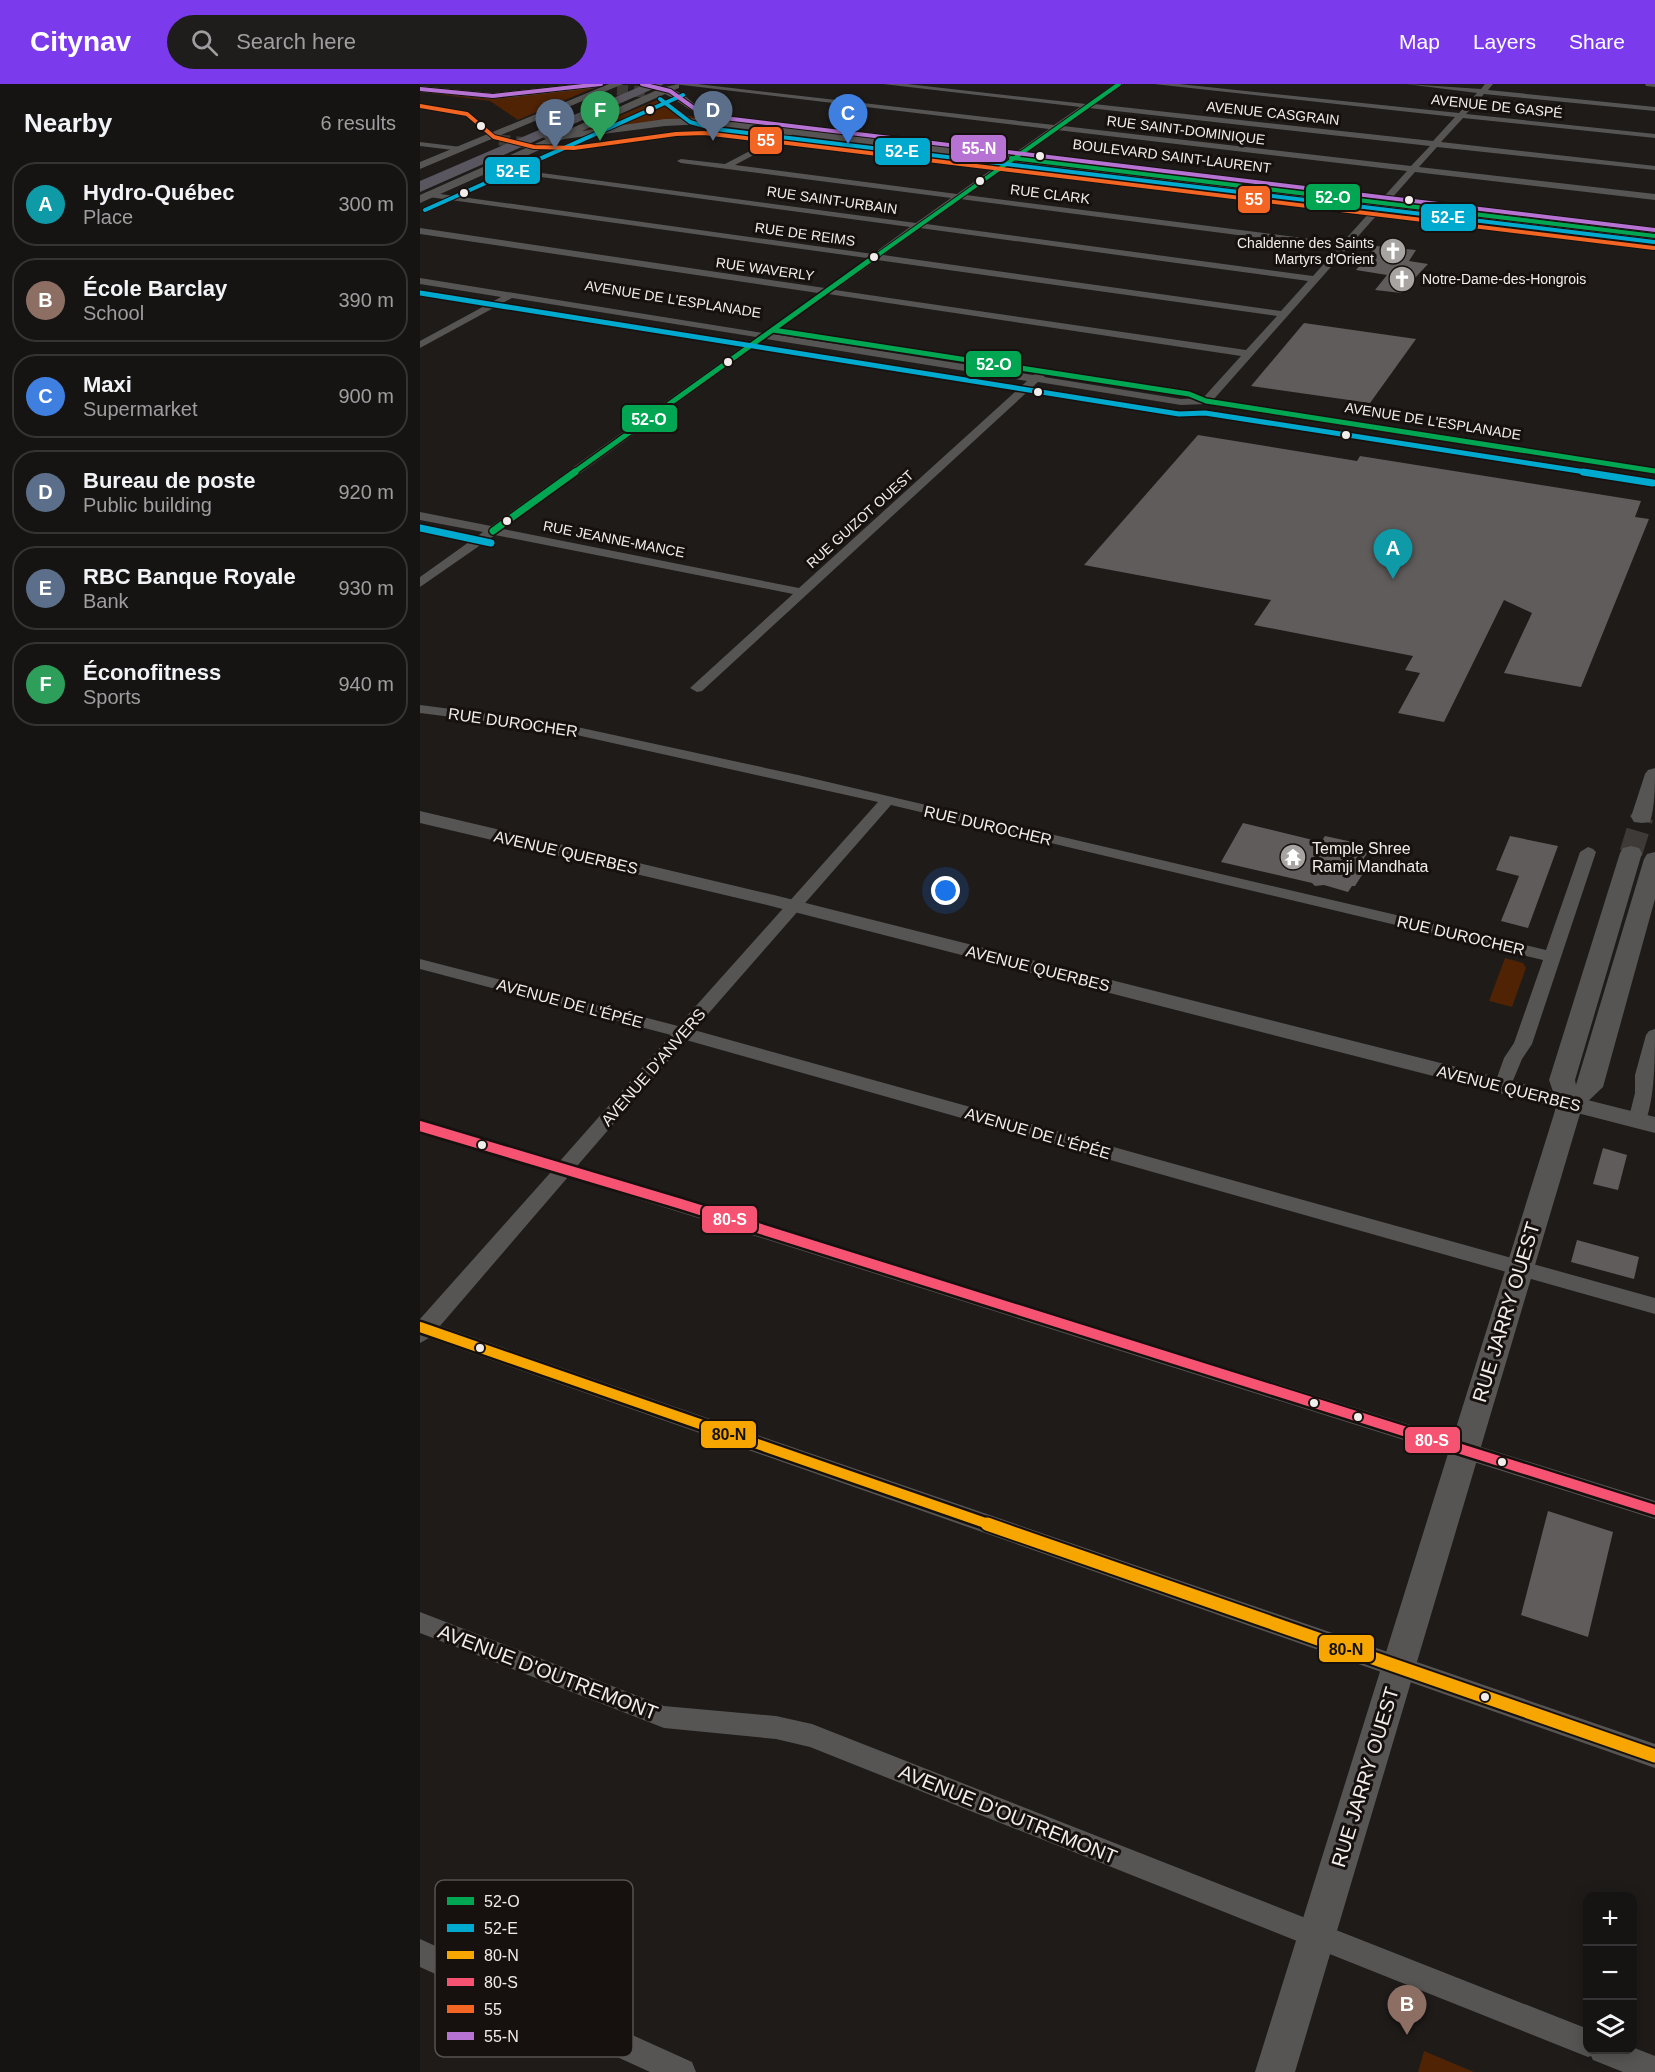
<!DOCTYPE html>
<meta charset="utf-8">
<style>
:root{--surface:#161413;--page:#1f1d1c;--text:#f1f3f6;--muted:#9e9ea0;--line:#353333;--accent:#7c3aed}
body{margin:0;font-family:Helvetica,sans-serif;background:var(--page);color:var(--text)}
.controls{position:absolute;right:18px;bottom:18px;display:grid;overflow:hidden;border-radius:12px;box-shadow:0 3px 15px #0003}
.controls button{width:54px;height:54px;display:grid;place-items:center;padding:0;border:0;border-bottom:2px solid var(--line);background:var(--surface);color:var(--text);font:30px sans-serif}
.you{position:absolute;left:526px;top:807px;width:21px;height:21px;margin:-15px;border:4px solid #fff;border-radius:50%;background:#1a73e8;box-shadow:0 0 0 9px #1a73e833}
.badge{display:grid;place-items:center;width:39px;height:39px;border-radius:50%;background:var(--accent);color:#fff;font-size:20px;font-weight:700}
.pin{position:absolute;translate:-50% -50px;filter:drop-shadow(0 2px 3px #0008)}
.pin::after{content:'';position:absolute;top:32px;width:21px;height:18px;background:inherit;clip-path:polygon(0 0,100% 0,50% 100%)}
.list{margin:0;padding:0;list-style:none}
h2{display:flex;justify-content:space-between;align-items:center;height:78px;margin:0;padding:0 24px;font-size:26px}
h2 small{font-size:20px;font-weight:400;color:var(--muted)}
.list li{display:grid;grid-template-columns:39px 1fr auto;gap:18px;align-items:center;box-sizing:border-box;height:84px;margin:0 12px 12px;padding:0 12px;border:2px solid var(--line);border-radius:24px}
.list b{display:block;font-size:22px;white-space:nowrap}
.list p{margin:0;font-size:20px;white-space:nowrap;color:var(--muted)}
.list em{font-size:20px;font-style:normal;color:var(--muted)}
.icon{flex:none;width:33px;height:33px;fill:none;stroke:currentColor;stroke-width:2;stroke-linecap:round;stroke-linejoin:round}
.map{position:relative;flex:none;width:1235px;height:1988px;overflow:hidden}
header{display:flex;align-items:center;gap:36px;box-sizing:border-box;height:84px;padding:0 30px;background:var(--accent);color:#fff}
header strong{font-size:28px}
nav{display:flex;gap:33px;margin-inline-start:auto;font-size:21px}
.search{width:420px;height:54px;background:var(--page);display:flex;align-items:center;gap:15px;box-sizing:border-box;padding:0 21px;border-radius:33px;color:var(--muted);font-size:22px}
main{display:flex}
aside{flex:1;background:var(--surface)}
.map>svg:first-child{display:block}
.green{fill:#4f2304}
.building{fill:#5f5c5b}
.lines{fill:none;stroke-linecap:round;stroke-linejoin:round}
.secondary-tunnel-far1{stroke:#3e3a38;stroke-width:11;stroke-dasharray:11 6;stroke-linecap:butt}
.secondary-tunnel{stroke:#3e3a38;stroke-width:23;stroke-dasharray:23 11;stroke-linecap:butt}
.minor{fill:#565554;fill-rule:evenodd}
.tertiary{fill:#565554;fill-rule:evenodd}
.secondary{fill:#565554;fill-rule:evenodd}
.motorway{fill:#59565f;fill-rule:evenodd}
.bus-1-far2-casing{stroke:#16110f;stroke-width:6}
.bus-1-far1-casing{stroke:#16110f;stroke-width:8}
.bus-1-casing{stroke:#16110f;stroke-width:10}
.bus-2-far2-casing{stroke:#16110f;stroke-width:6}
.bus-2-far1-casing{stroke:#16110f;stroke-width:8}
.bus-2-casing{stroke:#16110f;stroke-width:10}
.bus-3-far1-casing{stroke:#16110f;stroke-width:15}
.bus-3-casing{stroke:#16110f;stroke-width:17}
.bus-4-casing{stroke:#16110f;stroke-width:15}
.bus-5-casing{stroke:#16110f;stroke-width:6}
.bus-6-casing{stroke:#16110f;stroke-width:6}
.bus-1-far2{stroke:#00a651;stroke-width:4}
.bus-1-far1{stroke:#00a651;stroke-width:5}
.bus-1{stroke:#00a651;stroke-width:7}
.bus-2-far2{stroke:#00a9ce;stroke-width:4}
.bus-2-far1{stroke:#00a9ce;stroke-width:5}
.bus-2{stroke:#00a9ce;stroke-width:7}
.bus-3-far1{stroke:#f7a600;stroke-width:10}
.bus-3{stroke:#f7a600;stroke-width:13}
.bus-4{stroke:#f65372;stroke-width:10}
.bus-5{stroke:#f26522;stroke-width:4}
.bus-6{stroke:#b673d3;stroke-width:4}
.bus-dot{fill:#f1edeb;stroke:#16110f;stroke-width:2}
.labels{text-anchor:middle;stroke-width:6;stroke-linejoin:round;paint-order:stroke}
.far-street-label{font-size:14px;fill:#f1edeb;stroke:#16110f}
.far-poi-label{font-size:14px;fill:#f1edeb;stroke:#16110f;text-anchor:end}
.street-label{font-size:16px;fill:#f1edeb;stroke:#16110f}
.poi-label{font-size:16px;fill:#f1edeb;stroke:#16110f;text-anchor:start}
.near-street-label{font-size:20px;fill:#f1edeb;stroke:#16110f}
.key{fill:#16110f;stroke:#585351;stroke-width:1.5}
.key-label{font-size:16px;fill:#f1edeb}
.line-badge{stroke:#16110f;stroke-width:2}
.badge-label{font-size:16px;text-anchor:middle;font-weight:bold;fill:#fff}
.pale-badge-label{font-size:16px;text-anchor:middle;font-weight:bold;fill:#111}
</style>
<header>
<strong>Citynav</strong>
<div class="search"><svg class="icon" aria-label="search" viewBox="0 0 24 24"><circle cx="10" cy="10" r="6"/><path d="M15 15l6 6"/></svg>Search here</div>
<nav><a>Map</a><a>Layers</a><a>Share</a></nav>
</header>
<main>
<aside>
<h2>Nearby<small>6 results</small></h2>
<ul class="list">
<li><span class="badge" style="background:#0f9aa8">A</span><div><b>Hydro-Québec</b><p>Place</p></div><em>300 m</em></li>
<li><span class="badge" style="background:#8d6e63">B</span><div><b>École Barclay</b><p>School</p></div><em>390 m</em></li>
<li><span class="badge" style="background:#3f7fe0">C</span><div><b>Maxi</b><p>Supermarket</p></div><em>900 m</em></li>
<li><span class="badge" style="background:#5c6f8a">D</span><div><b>Bureau de poste</b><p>Public building</p></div><em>920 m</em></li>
<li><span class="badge" style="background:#5c6f8a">E</span><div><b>RBC Banque Royale</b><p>Bank</p></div><em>930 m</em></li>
<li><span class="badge" style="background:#2e9e5b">F</span><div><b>Éconofitness</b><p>Sports</p></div><em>940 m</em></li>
</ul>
</aside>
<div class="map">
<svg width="1235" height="1988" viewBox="0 0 1235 1988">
<rect width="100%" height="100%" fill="#1e1b19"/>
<!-- green -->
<g class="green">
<polygon points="176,3 98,36 70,17 0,8 71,15"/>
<polygon points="237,16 262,31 296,35 259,35 164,47"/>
<polygon points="1085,874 1103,879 1106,884 1092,923 1069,917"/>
<polygon points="1004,1967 1054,1988 998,1988"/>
</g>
<!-- building -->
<g class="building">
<polygon points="956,162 996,166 989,177 1008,180 981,209 955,206 967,191 936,186"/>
<polygon points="884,239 996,255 950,319 831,302"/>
<polygon points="778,351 937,377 940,372 1221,417 1215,433 1229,435 1161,603 1084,589 1112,529 1084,516 1024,638 978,629 1000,589 985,586 993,572 834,541 851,516 664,481"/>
<polygon points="823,739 901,758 905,752 937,759 934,765 948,768 939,782 947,783 935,802 932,802 928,808 904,801 895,802 892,799 801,778"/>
<polygon points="1090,752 1138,762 1108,844 1081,837 1099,792 1076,786"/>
<polygon points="1183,1064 1207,1071 1198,1106 1173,1100"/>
<polygon points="1157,1156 1219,1173 1214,1195 1151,1178"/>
<polygon points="1128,1427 1193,1448 1168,1553 1101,1531"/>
</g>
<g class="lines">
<!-- secondary-tunnel-far1 -->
<g class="secondary-tunnel-far1">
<polyline points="197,6 226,8"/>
<polyline points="79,56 110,59"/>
</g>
<!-- secondary-tunnel -->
<polyline class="secondary-tunnel" points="1211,769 1222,733"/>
<!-- minor -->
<g class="minor">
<path d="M254,0H277L634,41L660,23L463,0H487L666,20L694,0H703L674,20L1013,57L1035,33L734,0H759L1039,29L1057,9L986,0L1061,5L1065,0H1073L1068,6L1235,23V27L1064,10L1046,30L1235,50V54L1043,34L1021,58L1235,82V86L1017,63L999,83L1235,110V116L995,88L794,315L1235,384V390L786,320L761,321L618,298L282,607L277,608L270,604L373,510L75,451L0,503V493L63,448L0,436V428L71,442L336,253L92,214L0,264V257L81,213L0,200V194L343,249L398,209L0,150V144L405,204L447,174L9,113L5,110L6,108L453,170L490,143L69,86L65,84L69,82L496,139L531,114L261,79L257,77L261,75L305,80L379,41H382V45L315,81L537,110L629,45ZM669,24L1010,62L991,82L643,42ZM637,46L987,87L922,159L546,111ZM540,115L918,164L893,192L506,140ZM500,144L888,197L861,227L463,171ZM457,176L857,232L826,266L415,206ZM408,210L821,272L783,314L761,315L624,293L627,289L622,286L613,291L353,250ZM346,255L607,297L379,504L83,445Z"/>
<polygon points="1225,0 1235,0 1235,3 1226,2"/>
<polygon points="0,58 41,63 45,65 41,67 0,62"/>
<polygon points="0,621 134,638 378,691 1126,866 1160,768 1168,763 1173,765 1176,768 1112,960 1102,975 1089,1006 1077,1006 1074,1002 1084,974 1094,959 1123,876 471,721 274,946 1235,1214 1235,1230 266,956 157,1082 1235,1417 1235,1435 148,1093 20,1242 1235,1660 1235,1684 9,1254 0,1259 0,1235 131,1088 0,1048 0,1036 140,1077 251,951 0,885 0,875 258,942 458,718 134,646 0,629"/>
<path d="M1235,945C1235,973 1235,1018 1224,1041L1217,1043L1210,1041L1208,1037L1215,1009V991L1226,951L1229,947Z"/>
<polygon points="0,1528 244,1622 356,1632 392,1640 1168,1945 1168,1966 1212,1966 1212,1963 1235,1972 1235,1988 1203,1988 1173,1976 1171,1972 1168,1973 390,1663 356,1655 244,1644 0,1549"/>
<polygon points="0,1855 272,1978 276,1988 230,1988 0,1883"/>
</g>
<!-- tertiary -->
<polygon class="tertiary" points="0,727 354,811 1235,1033 1235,1049 351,822 0,739"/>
<!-- secondary -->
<g class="secondary">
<polygon points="156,0 180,1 175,4 73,15 0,8 0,2 73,9"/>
<polygon points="189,0 203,0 0,85 0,78"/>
<path d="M238,0L245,3L259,0V4L254,6L264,11L280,25L300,31L301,33L299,35L1235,148V156L285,40L245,42L144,55L0,119V111L126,55L121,52L122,50L141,49L237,6L233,3ZM245,10C262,18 270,29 289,34L245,35L162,47Z"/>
<path d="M1235,684C1235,700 1235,723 1230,738L1222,739L1214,738L1211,733L1225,690L1228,686Z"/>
<polygon points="1211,762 1219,764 1222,769 1155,996 1156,1001 1224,775 1227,770 1235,768 1235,815 1183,1003 1162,1023 875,1988 835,1988 1134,1030 1137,1019 1129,996 1200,769 1203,764"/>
</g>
<!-- motorway -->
<polygon class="motorway" points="226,0 244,0 0,108 0,97"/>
<defs>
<g id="bus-1-far2">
<polyline points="591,74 1235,152"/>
<polyline points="455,173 699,0"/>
</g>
<g id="bus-1-far1">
<polyline points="353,246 769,310 786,317 1235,387"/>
<polyline points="153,389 457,171"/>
</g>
<polyline id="bus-1" points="73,447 155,388"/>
<g id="bus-2-far2">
<polyline points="240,15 270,38 295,45 1234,158"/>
<polyline points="5,126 263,11"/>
</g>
<polyline id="bus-2-far1" points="0,209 759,330 785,329 1172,389"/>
<g id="bus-2">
<polyline points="1163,388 1233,399"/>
<polyline points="0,444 71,459"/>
</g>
<polyline id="bus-3-far1" points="0,1243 571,1441"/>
<polyline id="bus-3" points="567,1440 1235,1672"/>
<polyline id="bus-4" points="0,1042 261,1120 1235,1426"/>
<polyline id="bus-5" points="0,22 47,30 74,53 114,63 154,64 256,50 284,49 1234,164"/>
<g id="bus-6">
<polyline points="222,0 250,7 278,27 296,33 1235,146"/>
<polyline points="0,5 73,12 181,0"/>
</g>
</defs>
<!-- bus-1-far2 casing -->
<use href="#bus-1-far2" class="bus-1-far2-casing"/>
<!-- bus-1-far1 casing -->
<use href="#bus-1-far1" class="bus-1-far1-casing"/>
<!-- bus-1 casing -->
<use href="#bus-1" class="bus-1-casing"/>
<!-- bus-2-far2 casing -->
<use href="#bus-2-far2" class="bus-2-far2-casing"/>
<!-- bus-2-far1 casing -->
<use href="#bus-2-far1" class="bus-2-far1-casing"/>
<!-- bus-2 casing -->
<use href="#bus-2" class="bus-2-casing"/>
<!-- bus-3-far1 casing -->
<use href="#bus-3-far1" class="bus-3-far1-casing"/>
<!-- bus-3 casing -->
<use href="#bus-3" class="bus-3-casing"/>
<!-- bus-4 casing -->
<use href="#bus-4" class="bus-4-casing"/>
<!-- bus-5 casing -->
<use href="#bus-5" class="bus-5-casing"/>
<!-- bus-6 casing -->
<use href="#bus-6" class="bus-6-casing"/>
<!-- bus-1-far2 -->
<use href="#bus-1-far2" class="bus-1-far2"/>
<!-- bus-1-far1 -->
<use href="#bus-1-far1" class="bus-1-far1"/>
<!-- bus-1 -->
<use href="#bus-1" class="bus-1"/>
<!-- bus-2-far2 -->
<use href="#bus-2-far2" class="bus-2-far2"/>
<!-- bus-2-far1 -->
<use href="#bus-2-far1" class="bus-2-far1"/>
<!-- bus-2 -->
<use href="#bus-2" class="bus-2"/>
<!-- bus-3-far1 -->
<use href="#bus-3-far1" class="bus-3-far1"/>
<!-- bus-3 -->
<use href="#bus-3" class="bus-3"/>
<!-- bus-4 -->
<use href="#bus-4" class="bus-4"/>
<!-- bus-5 -->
<use href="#bus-5" class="bus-5"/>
<!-- bus-6 -->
<use href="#bus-6" class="bus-6"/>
</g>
<!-- icons -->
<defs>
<symbol id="church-disc" viewBox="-11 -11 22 22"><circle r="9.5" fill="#a7a4a2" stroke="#16110f"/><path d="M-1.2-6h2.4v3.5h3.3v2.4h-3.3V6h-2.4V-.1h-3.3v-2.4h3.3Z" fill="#fff"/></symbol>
<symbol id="temple-disc" viewBox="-11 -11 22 22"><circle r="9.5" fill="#a7a4a2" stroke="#16110f"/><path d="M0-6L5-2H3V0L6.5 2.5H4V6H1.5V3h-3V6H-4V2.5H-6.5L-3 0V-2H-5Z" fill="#fff"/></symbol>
</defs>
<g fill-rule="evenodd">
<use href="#church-disc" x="958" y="152" width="30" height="30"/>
<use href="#church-disc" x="967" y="180" width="30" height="30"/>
<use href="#temple-disc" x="858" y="758" width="30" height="30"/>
</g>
<!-- markers -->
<g class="bus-dot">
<circle cx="230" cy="26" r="5"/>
<circle cx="61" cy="42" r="5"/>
<circle cx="620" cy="72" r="5"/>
<circle cx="560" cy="97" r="5"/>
<circle cx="44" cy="109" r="5"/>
<circle cx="989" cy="116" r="5"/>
<circle cx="454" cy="173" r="5"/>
<circle cx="308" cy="278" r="5"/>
<circle cx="618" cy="308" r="5"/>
<circle cx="926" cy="351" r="5"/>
<circle cx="87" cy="437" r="5"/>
<circle cx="62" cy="1061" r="5"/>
<circle cx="60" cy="1264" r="5"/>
<circle cx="894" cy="1319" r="5"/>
<circle cx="938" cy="1333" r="5"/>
<circle cx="1082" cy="1378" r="5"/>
<circle cx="1065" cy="1613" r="5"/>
</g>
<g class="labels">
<!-- far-street labels -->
<g class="far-street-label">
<text transform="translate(1077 22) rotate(6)" y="5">AVENUE DE GASPÉ</text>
<text transform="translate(853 29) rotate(6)" y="5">AVENUE CASGRAIN</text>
<text transform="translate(766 46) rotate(7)" y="5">RUE SAINT-DOMINIQUE</text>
<text transform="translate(752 72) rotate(7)" y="5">BOULEVARD SAINT-LAURENT</text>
<text transform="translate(630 110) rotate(7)" y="5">RUE CLARK</text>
<text transform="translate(412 116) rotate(8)" y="5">RUE SAINT-URBAIN</text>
<text transform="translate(385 150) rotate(8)" y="5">RUE DE REIMS</text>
<text transform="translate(345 185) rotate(8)" y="5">RUE WAVERLY</text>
<text transform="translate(253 215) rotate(9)" y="5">AVENUE DE L'ESPLANADE</text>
<text transform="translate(1013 337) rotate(9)" y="5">AVENUE DE L'ESPLANADE</text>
<text transform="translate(440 435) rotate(-42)" y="5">RUE GUIZOT OUEST</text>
<text transform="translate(194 455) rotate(11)" y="5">RUE JEANNE-MANCE</text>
</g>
<!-- far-poi labels -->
<g class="far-poi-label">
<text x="954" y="164">Chaldenne des Saints<tspan x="954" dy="16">Martyrs d'Orient</tspan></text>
<text x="1002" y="200" text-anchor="start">Notre-Dame-des-Hongrois</text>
</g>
<!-- street labels -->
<g class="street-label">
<text transform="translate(93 638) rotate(8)" y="6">RUE DUROCHER</text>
<text transform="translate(568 741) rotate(13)" y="6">RUE DUROCHER</text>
<text transform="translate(146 768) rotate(13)" y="6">AVENUE QUERBES</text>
<text transform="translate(1041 851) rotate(13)" y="6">RUE DUROCHER</text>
<text transform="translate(618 884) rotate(14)" y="6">AVENUE QUERBES</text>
<text transform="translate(150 919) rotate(15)" y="6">AVENUE DE L'ÉPÉE</text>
<text transform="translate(233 983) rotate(-49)" y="6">AVENUE D'ANVERS</text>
<text transform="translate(1089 1004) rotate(14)" y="6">AVENUE QUERBES</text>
<text transform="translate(618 1049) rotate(16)" y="6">AVENUE DE L'ÉPÉE</text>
</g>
<!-- poi labels -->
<g class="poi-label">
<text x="892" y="770">Temple Shree<tspan x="892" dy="18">Ramji Mandhata</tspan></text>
</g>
<!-- near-street labels -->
<g class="near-street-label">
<text transform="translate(1086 1228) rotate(-73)" y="7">RUE JARRY OUEST</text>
<text transform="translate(128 1588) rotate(21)" y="7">AVENUE D'OUTREMONT</text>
<text transform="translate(945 1693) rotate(-73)" y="7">RUE JARRY OUEST</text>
<text transform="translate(588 1730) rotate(22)" y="7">AVENUE D'OUTREMONT</text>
</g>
</g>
<!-- legend -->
<rect x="15" y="1796" width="198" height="177" rx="9" class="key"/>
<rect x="27" y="1813" width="27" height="8" fill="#00a651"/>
<rect x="27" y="1840" width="27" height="8" fill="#00a9ce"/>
<rect x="27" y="1867" width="27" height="8" fill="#f7a600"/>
<rect x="27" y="1894" width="27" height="8" fill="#f65372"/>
<rect x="27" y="1921" width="27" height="8" fill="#f26522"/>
<rect x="27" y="1948" width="27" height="8" fill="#b673d3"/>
<g class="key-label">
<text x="64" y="1823">52-O</text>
<text x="64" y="1850">52-E</text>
<text x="64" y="1877">80-N</text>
<text x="64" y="1904">80-S</text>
<text x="64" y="1931">55</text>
<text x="64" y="1958">55-N</text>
</g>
<g class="line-badge">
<rect x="329" y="42" width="34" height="29" rx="6" fill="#f26522"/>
<rect x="530" y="50" width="57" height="29" rx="6" fill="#b673d3"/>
<rect x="454" y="53" width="57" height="29" rx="6" fill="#00a9ce"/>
<rect x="64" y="72" width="57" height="29" rx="6" fill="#00a9ce"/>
<rect x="885" y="99" width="56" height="28" rx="6" fill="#00a651"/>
<rect x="817" y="101" width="34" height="29" rx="6" fill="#f26522"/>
<rect x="1000" y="119" width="57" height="29" rx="6" fill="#00a9ce"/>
<rect x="545" y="266" width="57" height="28" rx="6" fill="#00a651"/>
<rect x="201" y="320" width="57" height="29" rx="6" fill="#00a651"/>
<rect x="281" y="1121" width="57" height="29" rx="6" fill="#f65372"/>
<rect x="280" y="1336" width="57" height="29" rx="6" fill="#f7a600"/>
<rect x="984" y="1342" width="57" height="28" rx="6" fill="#f65372"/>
<rect x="898" y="1550" width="57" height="29" rx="6" fill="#f7a600"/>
</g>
<g class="badge-label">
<text x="346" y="62">55</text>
<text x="559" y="70">55-N</text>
<text x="482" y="73">52-E</text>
<text x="93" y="93">52-E</text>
<text x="913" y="119">52-O</text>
<text x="834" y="121">55</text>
<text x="1028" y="139">52-E</text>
<text x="574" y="286">52-O</text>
<text x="229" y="341">52-O</text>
<text x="310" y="1141">80-S</text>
<text x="1012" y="1362">80-S</text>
</g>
<g class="pale-badge-label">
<text x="309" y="1356">80-N</text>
<text x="926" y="1571">80-N</text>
</g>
</svg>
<div class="controls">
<button>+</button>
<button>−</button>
<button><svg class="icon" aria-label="layers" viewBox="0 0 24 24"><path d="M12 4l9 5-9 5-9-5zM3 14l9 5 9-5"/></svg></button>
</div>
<div class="you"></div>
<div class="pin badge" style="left:973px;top:495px;background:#0f9aa8">A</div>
<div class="pin badge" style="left:987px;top:1951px;background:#8d6e63">B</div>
<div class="pin badge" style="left:428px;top:60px;background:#3f7fe0">C</div>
<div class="pin badge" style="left:293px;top:57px;background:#5c6f8a">D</div>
<div class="pin badge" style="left:135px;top:65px;background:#5c6f8a">E</div>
<div class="pin badge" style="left:180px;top:57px;background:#2e9e5b">F</div>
</div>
</main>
